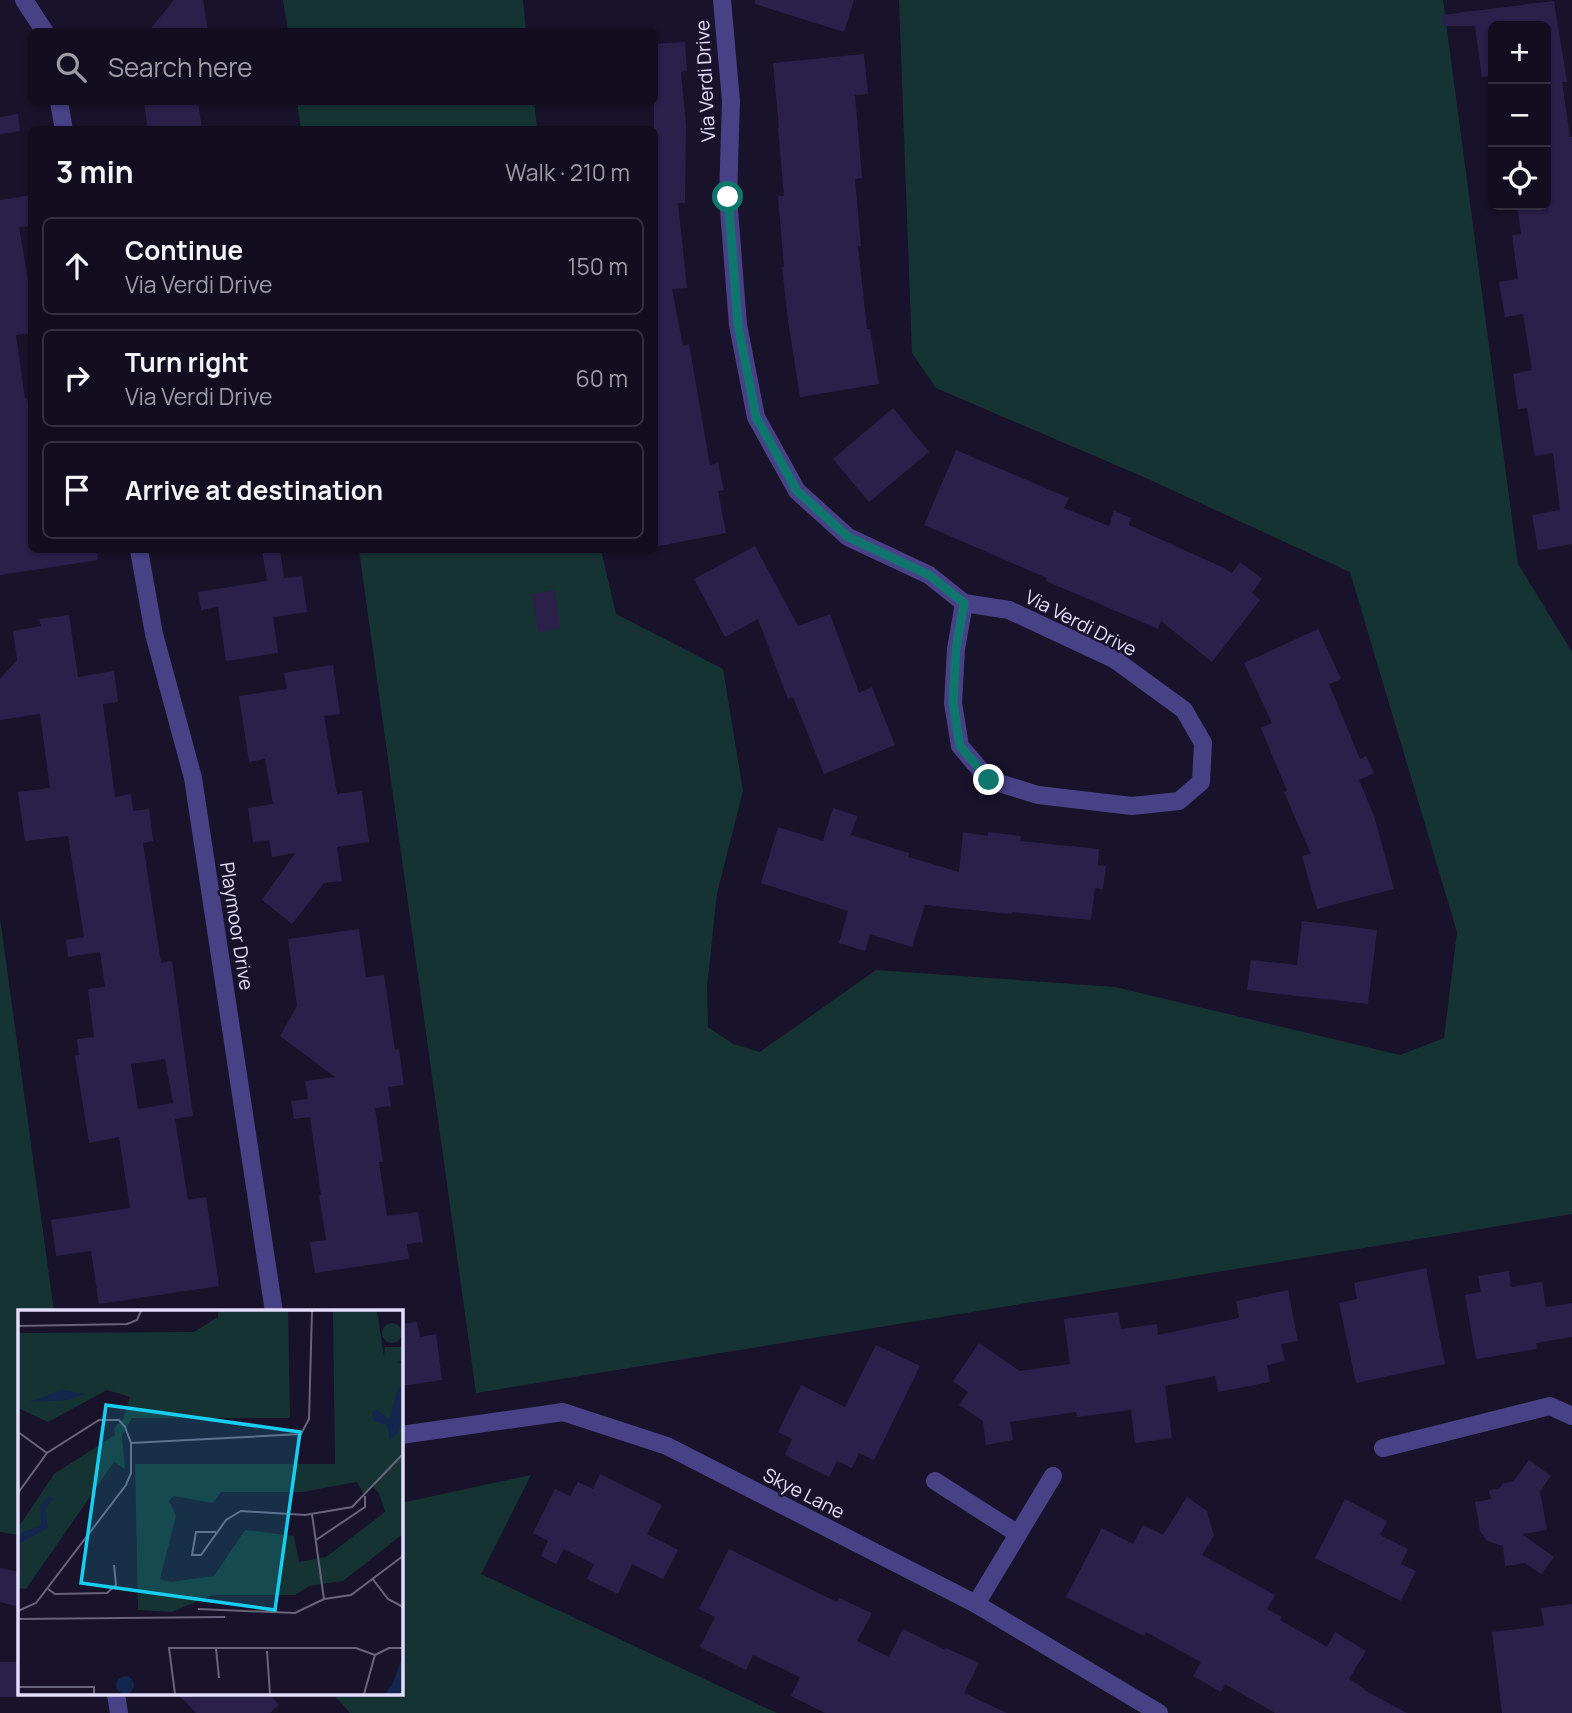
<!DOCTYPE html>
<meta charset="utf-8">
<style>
:root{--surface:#120e20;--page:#1f1c2d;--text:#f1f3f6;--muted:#9c9ca5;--line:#312e3e}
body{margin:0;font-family:Manrope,sans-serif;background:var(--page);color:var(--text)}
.controls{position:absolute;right:21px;top:21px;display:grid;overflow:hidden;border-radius:10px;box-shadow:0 2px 5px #0004}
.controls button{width:63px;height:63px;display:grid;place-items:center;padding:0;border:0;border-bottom:2px solid var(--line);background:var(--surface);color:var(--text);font:35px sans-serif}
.stop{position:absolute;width:21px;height:21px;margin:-16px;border:5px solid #0f766e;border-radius:50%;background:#fff}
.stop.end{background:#0f766e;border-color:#fff;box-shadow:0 2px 7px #0008}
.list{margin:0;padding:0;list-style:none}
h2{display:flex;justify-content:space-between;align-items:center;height:91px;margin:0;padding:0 28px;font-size:30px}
h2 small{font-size:23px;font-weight:400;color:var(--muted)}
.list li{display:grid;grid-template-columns:46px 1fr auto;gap:21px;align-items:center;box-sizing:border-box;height:98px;margin:0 14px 14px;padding:0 14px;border:2px solid var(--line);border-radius:10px}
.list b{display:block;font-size:26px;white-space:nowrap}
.list p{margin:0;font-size:23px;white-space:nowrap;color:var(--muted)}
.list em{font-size:23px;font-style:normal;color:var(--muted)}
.icon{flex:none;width:38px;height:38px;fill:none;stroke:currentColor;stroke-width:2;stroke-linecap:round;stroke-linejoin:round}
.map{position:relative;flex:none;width:1572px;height:1713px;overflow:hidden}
.search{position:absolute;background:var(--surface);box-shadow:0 2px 5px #0004;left:28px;top:28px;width:630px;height:77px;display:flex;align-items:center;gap:18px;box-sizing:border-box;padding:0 24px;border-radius:10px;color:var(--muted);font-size:26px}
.panel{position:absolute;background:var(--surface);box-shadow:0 2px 5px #0004;left:28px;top:126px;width:630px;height:427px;border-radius:10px}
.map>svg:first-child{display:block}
.green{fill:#163334}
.building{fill:#2b204a;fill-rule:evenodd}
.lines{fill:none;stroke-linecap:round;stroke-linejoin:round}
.minor{stroke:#484186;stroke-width:18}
.route{stroke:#0f766e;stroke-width:9}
.labels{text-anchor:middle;stroke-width:5;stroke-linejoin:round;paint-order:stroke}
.street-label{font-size:19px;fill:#e3defd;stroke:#18132a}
.inset-road{fill:none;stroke:#69647e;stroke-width:2}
.view{fill:#17cef0;fill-opacity:0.15;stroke:#17cef0;stroke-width:3.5}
.inset-edge{fill:none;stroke:#e3defd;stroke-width:3.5}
</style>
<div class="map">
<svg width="1572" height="1713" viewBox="0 0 1572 1713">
<rect width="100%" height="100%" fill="#18132a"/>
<!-- green -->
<g class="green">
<polygon points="283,0 523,0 526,31 288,31"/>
<polygon points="899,0 1443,0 1518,564 1572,652 1572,1214 476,1393 359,550 601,550 616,614 723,669 743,791 717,893 707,987 708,1027 733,1044 760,1052 876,970 1115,987 1400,1055 1444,1038 1457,932 1350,572 1146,478 936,388 912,353"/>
<polygon points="297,102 534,102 537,129 301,129"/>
<polygon points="0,918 54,1312 19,1312 19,1535 0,1532"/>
<polygon points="531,1475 481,1574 777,1713 350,1713 333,1694 401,1694 401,1503"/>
</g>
<!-- building -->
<g class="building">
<polygon points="174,0 203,0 208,32 148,32"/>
<polygon points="755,0 854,0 844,32 755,4"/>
<polygon points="1554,1 1567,82 1562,82 1570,137 1572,137 1572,544 1538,550 1532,515 1560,510 1553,453 1535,456 1527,408 1518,409 1513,374 1532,370 1523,314 1505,317 1499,282 1518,279 1512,235 1521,234 1517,205 1546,205 1546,26 1493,26 1493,76 1482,77 1475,26 1443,26 1442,15"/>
<polygon points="685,42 687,71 681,72 686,125 685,203 678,203 687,288 672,289 683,346 689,344 710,465 718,463 724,490 718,491 726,533 654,547 654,44"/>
<polygon points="864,54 868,94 855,95 862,178 855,179 861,246 858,246 867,329 870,329 879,384 800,397 788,321 782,267 784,267 778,196 784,196 778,128 779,127 773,63"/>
<polygon points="144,102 198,102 202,130 148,130"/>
<polygon points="18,114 20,131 0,134 0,117"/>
<polygon points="32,195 32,226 19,227 32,304 32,333 16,335 25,399 27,398 32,429 32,550 97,550 98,560 0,575 0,200"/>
<polygon points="893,408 929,452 869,502 833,459"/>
<polygon points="956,450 1069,498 1064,508 1109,526 1114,511 1131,518 1129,525 1224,568 1232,573 1240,562 1262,579 1252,593 1260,600 1212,662 1161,621 1158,629 1046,581 1047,578 924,525"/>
<polygon points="755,546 798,626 830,614 859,693 872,687 895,745 824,774 793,697 788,699 758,619 725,637 694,579"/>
<polygon points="262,550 280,550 284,578 302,576 307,612 273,617 278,653 226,661 218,607 201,610 198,592 267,581"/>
<polygon points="555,590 560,628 538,632 532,594"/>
<path d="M69,615L78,677L114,671L118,702L103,704L115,797L131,794L133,811L149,809L153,841L143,843L161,963L172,961L193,1116L175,1119L188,1200L206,1197L219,1286L99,1304L91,1251L56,1256L51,1220L130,1208L119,1137L89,1143L75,1056L79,1055L77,1039L94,1037L88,989L105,987L100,952L68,957L66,940L84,937L68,836L25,841L18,792L50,788L40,714L0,720V679L17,660L13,631L41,626L39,619ZM165,1059L173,1103L138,1109L131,1064Z"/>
<polygon points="1318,629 1341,679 1329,684 1360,759 1366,756 1374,773 1359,780 1374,816 1394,889 1317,909 1302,856 1311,854 1284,792 1287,791 1261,728 1272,723 1244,663"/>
<polygon points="333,665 340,714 324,716 337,794 362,791 369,842 337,847 342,881 324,883 292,924 262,900 295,853 272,857 269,840 253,842 248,808 273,804 265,759 249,762 239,696 287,689 284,673"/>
<polygon points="833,808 857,816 851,835 909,853 908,857 959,872 963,832 988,836 988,832 1021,836 1020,841 1099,849 1098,865 1106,866 1103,889 1095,888 1091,920 1012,912 1012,914 925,905 912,947 870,934 865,951 839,943 848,911 761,883 778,827 823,841"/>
<polygon points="1302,921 1377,930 1368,1004 1247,990 1251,960 1297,965"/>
<polygon points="359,929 366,977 384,975 395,1050 399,1049 404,1085 388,1087 391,1106 375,1108 383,1162 379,1162 387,1216 418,1212 423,1242 407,1244 409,1259 315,1273 310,1242 326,1240 319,1195 321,1195 310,1117 294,1119 291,1101 308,1099 305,1081 335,1077 280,1036 297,1006 288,939"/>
<polygon points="1426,1268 1445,1364 1356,1383 1339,1303 1357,1299 1354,1283"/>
<polygon points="1509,1271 1511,1287 1542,1282 1546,1307 1572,1303 1572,1337 1536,1343 1537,1349 1476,1359 1465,1295 1481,1292 1478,1276"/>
<polygon points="1288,1290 1298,1341 1281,1344 1285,1361 1267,1365 1270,1382 1218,1392 1215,1376 1165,1386 1172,1438 1135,1443 1131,1410 1077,1417 1076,1412 1010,1422 1013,1440 986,1445 983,1421 959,1405 968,1392 953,1381 979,1343 1020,1371 1070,1364 1064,1319 1118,1312 1121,1329 1157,1324 1158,1335 1239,1318 1236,1301"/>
<polygon points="417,1322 420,1337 436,1334 442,1380 401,1386 401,1324"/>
<polygon points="876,1345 920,1366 874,1460 859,1453 852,1468 837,1461 829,1477 785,1455 792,1439 778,1432 801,1385 845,1407"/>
<polygon points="1529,1460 1551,1476 1540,1491 1547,1530 1522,1534 1554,1557 1541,1574 1525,1563 1505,1566 1503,1546 1487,1541 1480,1531 1475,1502 1491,1499 1489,1490 1499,1489 1503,1483 1513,1482"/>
<polygon points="600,1474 662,1505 647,1534 678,1550 663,1579 632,1564 618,1594 587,1579 594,1564 564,1549 556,1564 541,1556 548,1541 533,1533 555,1489 570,1496 578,1482 593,1489"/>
<polygon points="1187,1497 1207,1511 1214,1536 1202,1555 1275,1595 1267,1609 1282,1617 1280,1620 1327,1647 1335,1632 1366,1651 1349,1679 1365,1689 1364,1690 1407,1713 1275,1713 1225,1684 1221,1692 1193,1676 1201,1662 1146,1632 1144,1636 1066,1597 1102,1528 1133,1544 1143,1525 1163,1535"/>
<polygon points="1345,1499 1387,1521 1380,1535 1408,1549 1401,1564 1416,1571 1401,1601 1315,1558"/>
<polygon points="729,1549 837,1602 839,1598 872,1613 857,1641 889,1657 903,1629 945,1650 946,1648 979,1663 964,1693 1007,1713 825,1713 791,1696 800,1677 753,1655 746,1670 700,1647 715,1617 699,1609"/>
<polygon points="0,1568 19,1572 19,1607 0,1602"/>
<polygon points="1572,1604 1572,1713 1502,1713 1492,1632 1544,1626 1541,1608"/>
<rect x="0" y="1662" width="19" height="35"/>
<polygon points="178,1694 269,1694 279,1705 270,1713 196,1713"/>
</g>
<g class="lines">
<!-- minor -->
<g class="minor">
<polyline points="24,0 45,32"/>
<polyline points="722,0 731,101 728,197 738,325 756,417 797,491 848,537 929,575 964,603 1009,610 1114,659 1184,710 1203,743 1201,782 1179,801 1132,806 1038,795 989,780 960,746 953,703 956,649 964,603"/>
<polyline points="59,102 64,130"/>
<polyline points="139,550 154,634 193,778 274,1312"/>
<polyline points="401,1435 563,1412 667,1446 976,1604 1159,1713"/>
<polyline points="1383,1448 1550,1406 1572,1416"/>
<polyline points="935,1481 1018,1534"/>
<polyline points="976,1604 1053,1476"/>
<polyline points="116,1694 119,1713"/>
</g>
</g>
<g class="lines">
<!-- route -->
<polyline class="route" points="728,197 738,325 756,417 797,491 848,537 929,575 964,603 956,649 953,703 960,746 989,780"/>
</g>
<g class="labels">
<!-- street labels -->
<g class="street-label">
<text transform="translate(705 81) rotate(-93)" y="7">Via Verdi Drive</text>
<text transform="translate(1081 623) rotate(27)" y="7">Via Verdi Drive</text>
<text transform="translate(237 926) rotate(81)" y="7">Playmoor Drive</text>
<text transform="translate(804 1493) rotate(27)" y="7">Skye Lane</text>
</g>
</g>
<!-- overview -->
<g transform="translate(18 1310)">
<rect width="385" height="385" fill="#18132a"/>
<path d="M200,1H270L272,108H114L104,126L107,159L96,152L8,279L0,278V218L36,164L97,125L96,118L105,109L112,87L89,80L30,112L0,98V23L176,22L200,7ZM315,1H359L366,47L367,37H385V51L379,52L385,53V224L325,271L291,276L277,285H194L154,302L120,300L117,154H317ZM339,172L346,184L353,175L361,183L367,202L308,247L281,252L276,226L227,220L196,266L153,272L142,269L158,206L151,191L155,186L195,193L203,182H284ZM364 23a10 10 0 1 1 20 0a10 10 0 1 1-20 0Z" fill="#163334" fill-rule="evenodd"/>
<path d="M385,76V106L380,123L372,130L369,115L355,111L354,102L359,99L371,110L380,78ZM44,80L67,84L50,90L11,92ZM31,186L35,188L27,200L30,218L0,234L3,223L23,215L22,196ZM383,351L385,384H367L375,373ZM98 375a9 9 0 1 1 18 0a9 9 0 1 1-18 0Z" fill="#13264e"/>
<path class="inset-road" d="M0,16L109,14L119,10L123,1M0,122L29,143M113,133L283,124L291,109L294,1M0,183L29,143L81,110H101L107,117L113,133V163L108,175L18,293L0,301M294,204L306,289M198,222H178L174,245H183L208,210L223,201L287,205L334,197L385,144M298,230L347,197V186M354,268L370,289L385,297M30,279L37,284L89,283L98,275L96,255M180,299L277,303L306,289L333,285L385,246M0,309L207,307M198,338L201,368M249,341L252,384M0,377H76V384M157,384L151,338H338L357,345M346,384L357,345L371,338H385"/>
<path class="view" d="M88,95L282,122L257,300L63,273Z"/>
<rect width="385" height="385" class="inset-edge"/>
</g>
</svg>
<div class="controls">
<button>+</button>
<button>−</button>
<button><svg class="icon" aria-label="locate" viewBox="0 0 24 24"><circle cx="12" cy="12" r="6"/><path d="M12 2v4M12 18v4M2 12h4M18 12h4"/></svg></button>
</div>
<div class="stop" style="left:728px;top:197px"></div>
<div class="stop end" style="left:989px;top:780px"></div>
<div class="search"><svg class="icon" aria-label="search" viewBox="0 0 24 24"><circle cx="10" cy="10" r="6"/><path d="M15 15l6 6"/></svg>Search here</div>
<section class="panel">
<h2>3 min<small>Walk · 210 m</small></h2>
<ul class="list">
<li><svg class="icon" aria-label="ahead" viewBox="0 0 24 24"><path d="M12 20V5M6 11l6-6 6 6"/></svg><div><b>Continue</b><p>Via Verdi Drive</p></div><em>150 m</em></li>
<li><svg class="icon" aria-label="right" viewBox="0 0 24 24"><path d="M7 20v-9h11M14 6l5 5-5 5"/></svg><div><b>Turn right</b><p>Via Verdi Drive</p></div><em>60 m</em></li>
<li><svg class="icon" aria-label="arrive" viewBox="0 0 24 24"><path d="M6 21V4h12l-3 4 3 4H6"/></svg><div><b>Arrive at destination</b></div></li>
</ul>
</section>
</div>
